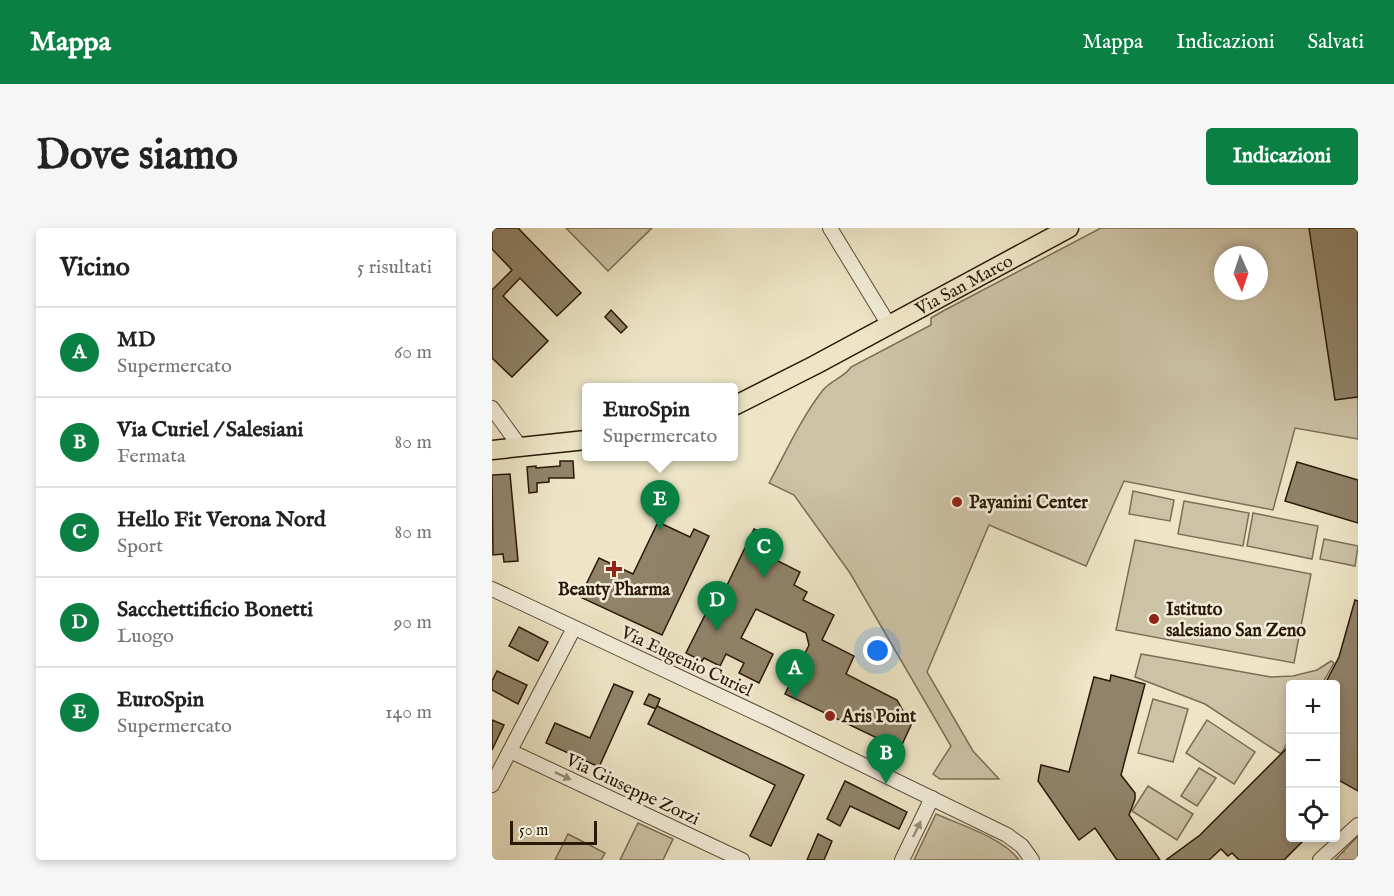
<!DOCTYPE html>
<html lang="it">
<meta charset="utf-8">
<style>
:root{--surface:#fff;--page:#f6f6f6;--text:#222;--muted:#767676;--line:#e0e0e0;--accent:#0b8043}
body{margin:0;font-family:"IM FELL English",serif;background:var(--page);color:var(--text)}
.controls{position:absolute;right:18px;bottom:18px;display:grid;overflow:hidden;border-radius:6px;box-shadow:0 3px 9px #0003}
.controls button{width:54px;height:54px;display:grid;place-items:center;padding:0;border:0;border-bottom:2px solid var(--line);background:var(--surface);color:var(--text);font:30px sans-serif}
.compass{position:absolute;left:722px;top:18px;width:54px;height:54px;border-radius:50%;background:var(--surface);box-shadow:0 3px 9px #0003;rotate:177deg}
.scale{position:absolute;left:18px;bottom:15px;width:87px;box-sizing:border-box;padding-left:6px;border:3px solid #2b1907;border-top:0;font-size:16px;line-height:21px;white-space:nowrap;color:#2b1907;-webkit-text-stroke:4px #f3eeda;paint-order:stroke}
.you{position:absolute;left:386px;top:423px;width:21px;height:21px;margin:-15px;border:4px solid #fff;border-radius:50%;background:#1a73e8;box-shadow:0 0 0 9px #1a73e833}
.badge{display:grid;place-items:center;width:39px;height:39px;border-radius:50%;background:var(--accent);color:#fff;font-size:20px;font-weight:700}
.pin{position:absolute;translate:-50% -50px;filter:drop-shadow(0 2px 3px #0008)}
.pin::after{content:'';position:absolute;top:32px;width:21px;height:18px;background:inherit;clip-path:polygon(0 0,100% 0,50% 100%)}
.popup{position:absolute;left:90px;top:155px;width:156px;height:78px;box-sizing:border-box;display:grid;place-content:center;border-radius:6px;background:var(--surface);filter:drop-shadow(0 2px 4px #0005);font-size:20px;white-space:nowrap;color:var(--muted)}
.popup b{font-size:22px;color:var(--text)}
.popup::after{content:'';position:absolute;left:50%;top:100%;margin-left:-12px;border:12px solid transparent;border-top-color:var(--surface)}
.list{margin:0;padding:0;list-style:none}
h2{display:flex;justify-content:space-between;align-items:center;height:78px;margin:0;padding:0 24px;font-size:26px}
h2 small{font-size:20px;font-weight:400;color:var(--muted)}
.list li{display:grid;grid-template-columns:39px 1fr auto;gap:18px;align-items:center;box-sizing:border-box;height:90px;padding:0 24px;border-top:2px solid var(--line)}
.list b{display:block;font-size:22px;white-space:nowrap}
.list p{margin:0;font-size:20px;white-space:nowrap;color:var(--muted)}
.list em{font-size:20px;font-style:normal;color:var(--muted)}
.icon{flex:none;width:33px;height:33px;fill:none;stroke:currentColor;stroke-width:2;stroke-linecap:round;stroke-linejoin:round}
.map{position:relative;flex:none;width:866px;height:632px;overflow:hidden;border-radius:6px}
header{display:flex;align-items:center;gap:36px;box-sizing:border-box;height:84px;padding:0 30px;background:var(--accent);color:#fff}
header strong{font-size:28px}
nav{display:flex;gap:33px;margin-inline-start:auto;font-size:21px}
.intro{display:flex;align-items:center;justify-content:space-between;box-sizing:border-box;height:144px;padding:0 36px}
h1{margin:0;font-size:42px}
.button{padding:15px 27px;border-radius:6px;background:var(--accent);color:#fff;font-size:21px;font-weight:700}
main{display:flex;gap:36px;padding:0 36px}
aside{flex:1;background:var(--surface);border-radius:6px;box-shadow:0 3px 9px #0003}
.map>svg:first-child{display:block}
.forest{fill:url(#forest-firs);stroke:#7c6e56;stroke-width:1.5}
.green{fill:#ccc2a6;stroke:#7c6e56;stroke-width:1.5;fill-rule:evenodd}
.building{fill:#90836a;stroke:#2b1907;stroke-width:1.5}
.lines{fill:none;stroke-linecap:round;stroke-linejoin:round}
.minor-casing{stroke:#5c4c37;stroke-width:16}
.major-casing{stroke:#2b1907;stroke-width:21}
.minor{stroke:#f3eeda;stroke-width:14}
.major{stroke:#ede5c6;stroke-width:18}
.oneway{fill:#998e7b}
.poi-dot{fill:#8f2418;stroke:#f3eeda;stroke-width:2}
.labels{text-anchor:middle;stroke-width:5;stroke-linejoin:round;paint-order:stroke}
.street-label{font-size:18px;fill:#2b1907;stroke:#f3eeda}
.poi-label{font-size:18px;font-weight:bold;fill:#2b1907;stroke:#f3eeda;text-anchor:start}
</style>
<header>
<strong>Mappa</strong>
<nav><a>Mappa</a><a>Indicazioni</a><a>Salvati</a></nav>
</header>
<div class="intro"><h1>Dove siamo</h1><a class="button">Indicazioni</a></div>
<main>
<aside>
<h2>Vicino<small>5 risultati</small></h2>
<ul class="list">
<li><span class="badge">A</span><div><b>MD</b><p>Supermercato</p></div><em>60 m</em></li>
<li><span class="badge">B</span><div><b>Via Curiel / Salesiani</b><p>Fermata</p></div><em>80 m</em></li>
<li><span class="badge">C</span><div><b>Hello Fit Verona Nord</b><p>Sport</p></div><em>80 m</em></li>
<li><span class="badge">D</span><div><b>Sacchettificio Bonetti</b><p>Luogo</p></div><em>90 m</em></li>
<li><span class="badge">E</span><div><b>EuroSpin</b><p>Supermercato</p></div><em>140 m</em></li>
</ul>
</aside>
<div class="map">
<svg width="866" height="632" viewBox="0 0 866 632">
<defs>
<pattern id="forest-firs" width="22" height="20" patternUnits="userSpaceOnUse" patternTransform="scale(1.5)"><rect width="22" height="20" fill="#ccc2a6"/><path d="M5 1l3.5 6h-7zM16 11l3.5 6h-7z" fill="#afa68d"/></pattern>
</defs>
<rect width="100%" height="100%" fill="#ede5c6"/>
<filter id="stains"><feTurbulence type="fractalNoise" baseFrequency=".00333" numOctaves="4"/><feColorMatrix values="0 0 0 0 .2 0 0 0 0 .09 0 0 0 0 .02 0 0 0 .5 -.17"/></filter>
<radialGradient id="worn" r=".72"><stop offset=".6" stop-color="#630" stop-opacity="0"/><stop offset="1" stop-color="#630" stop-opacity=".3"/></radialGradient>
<!-- forest -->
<polygon class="forest" points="866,608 866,632 843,632"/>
<!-- green -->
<g class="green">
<polygon points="74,0 160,0 116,43"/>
<path d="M609,0H866V211L803,200L781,282L632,253L594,338L497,297L435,444L481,523L507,551H448L441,546L459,518L358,345L302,267L277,255C294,224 309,190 331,162C339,152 353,149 359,139L439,97V90L451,83ZM731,27H767V63H731Z"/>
<polygon points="641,263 682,272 678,293 637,286"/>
<polygon points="692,273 757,285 751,318 686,306"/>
<polygon points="761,285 826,298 820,331 755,318"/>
<polygon points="832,311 866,318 863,338 828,331"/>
<polygon points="643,312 819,346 802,435 624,402"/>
<polygon points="649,426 779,449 801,448 825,442 839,433 842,435 830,456 798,457 798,510 789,526 713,476 643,449"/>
<polygon points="661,471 696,481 681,534 646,525"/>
<polygon points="715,492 763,524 742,556 694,525"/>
<polygon points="707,540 724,550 705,578 689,568"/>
<polygon points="656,558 701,586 685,612 640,583"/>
<path d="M444,586C469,597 511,610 527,632H422Z"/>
<polygon points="146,595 181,611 171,632 128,632"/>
<polygon points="76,606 113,625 109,632 63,632"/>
</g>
<!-- building -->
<g class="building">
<polygon points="0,0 26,0 89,65 65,88 28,50 11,68 56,113 20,149 0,130 0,62 20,42 0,21"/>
<polygon points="817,0 866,0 866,169 843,172"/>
<polygon points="119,82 135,99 129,105 113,89"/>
<polygon points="68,233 81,233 82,250 57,250 57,254 45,255 45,264 37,265 35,239 44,238 44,240 68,238"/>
<polygon points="805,234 866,252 866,295 793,273"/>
<polygon points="18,246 26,333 12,334 11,326 1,327 0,247"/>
<polygon points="166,294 198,309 202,301 217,308 170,407 88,369 107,330 141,346"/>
<polygon points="262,301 290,314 282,331 308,344 302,357 315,364 311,372 342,387 330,412 362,428 354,446 405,472 419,497 408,521 293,466 317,417 314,405 264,381 249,410 281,426 267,455 247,445 252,435 234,426 228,438 212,430 210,433 194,425 219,375 225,378"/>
<polygon points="863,372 866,373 866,563 843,550 843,456 833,456 847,429"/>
<polygon points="27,399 56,414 46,433 17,418"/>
<polygon points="5,443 35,457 26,476 0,462 0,453"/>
<polygon points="619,447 653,456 629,547 643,565 643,571 637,587 668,632 625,632 603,600 587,612 546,553 549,537 577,544 602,449 618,453"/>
<polygon points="122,456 141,464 107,539 54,515 63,495 98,510"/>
<polygon points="157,466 168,471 164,481 152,476"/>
<polygon points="165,478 312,547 279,618 258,608 283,557 156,496"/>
<polygon points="0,492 12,497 0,522"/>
<polygon points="798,517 798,609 815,609 792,632 747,632 740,625 736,628 729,621 717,632 674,632 708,607"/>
<polygon points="353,553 415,584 407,601 358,578 348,598 335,591"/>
<polygon points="326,606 340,613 332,632 315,632"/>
</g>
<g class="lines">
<defs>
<g id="minor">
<polyline points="338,0 397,97"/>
<polyline points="0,180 24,213 25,219"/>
<polyline points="0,361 277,491 515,607 530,618 540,632"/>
<polyline points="18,523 250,632"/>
<polyline points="0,557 82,400"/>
<polyline points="410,632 440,570"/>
<polyline points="828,632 866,597"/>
</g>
<g id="major">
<path id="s1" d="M242,178L323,137L577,0"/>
<polyline points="0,222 94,212"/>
</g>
</defs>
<!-- minor casing -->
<use href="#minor" class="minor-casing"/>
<!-- major casing -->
<use href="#major" class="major-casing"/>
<!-- minor -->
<use href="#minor" class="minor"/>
<!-- major -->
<use href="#major" class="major"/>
</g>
<!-- one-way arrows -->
<defs><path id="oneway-solid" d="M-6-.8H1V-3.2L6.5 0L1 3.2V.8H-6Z" transform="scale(1.5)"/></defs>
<g class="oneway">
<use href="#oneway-solid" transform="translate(71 548) rotate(25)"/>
<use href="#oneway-solid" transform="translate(425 601) rotate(-64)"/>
</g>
<!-- markers -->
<g class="poi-dot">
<circle cx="465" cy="274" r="6"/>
<path d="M119 332h6v6h6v6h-6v6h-6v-6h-6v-6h6z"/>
<circle cx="662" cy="391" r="6"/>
<circle cx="338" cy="488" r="6"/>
</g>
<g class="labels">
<!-- street labels -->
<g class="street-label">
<text dy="6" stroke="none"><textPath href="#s1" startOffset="260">Via San Marco</textPath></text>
<text transform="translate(195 433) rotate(25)" y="6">Via Eugenio Curiel</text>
<text transform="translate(141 561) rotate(25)" y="6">Via Giuseppe Zorzi</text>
</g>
<!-- poi labels -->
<g class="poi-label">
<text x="477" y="280">Payanini Center</text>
<text x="122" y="367" text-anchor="middle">Beauty Pharma</text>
<text x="674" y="387">Istituto<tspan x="674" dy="21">salesiano San Zeno</tspan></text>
<text x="350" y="494">Aris Point</text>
</g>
</g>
<rect width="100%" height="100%" filter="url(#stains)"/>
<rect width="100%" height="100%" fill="url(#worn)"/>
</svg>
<div class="controls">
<button>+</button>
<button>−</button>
<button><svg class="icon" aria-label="locate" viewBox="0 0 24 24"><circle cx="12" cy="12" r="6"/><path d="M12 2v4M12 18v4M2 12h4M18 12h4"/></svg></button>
</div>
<svg class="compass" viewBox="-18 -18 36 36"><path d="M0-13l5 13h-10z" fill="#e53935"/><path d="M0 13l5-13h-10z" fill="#767676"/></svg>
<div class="scale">50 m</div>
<div class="you"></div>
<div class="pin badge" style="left:303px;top:471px">A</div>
<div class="pin badge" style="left:394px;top:556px">B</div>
<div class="pin badge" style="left:272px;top:350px">C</div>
<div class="pin badge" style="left:225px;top:403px">D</div>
<div class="pin badge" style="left:168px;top:302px">E</div>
<div class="popup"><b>EuroSpin</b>Supermercato</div>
</div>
</main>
